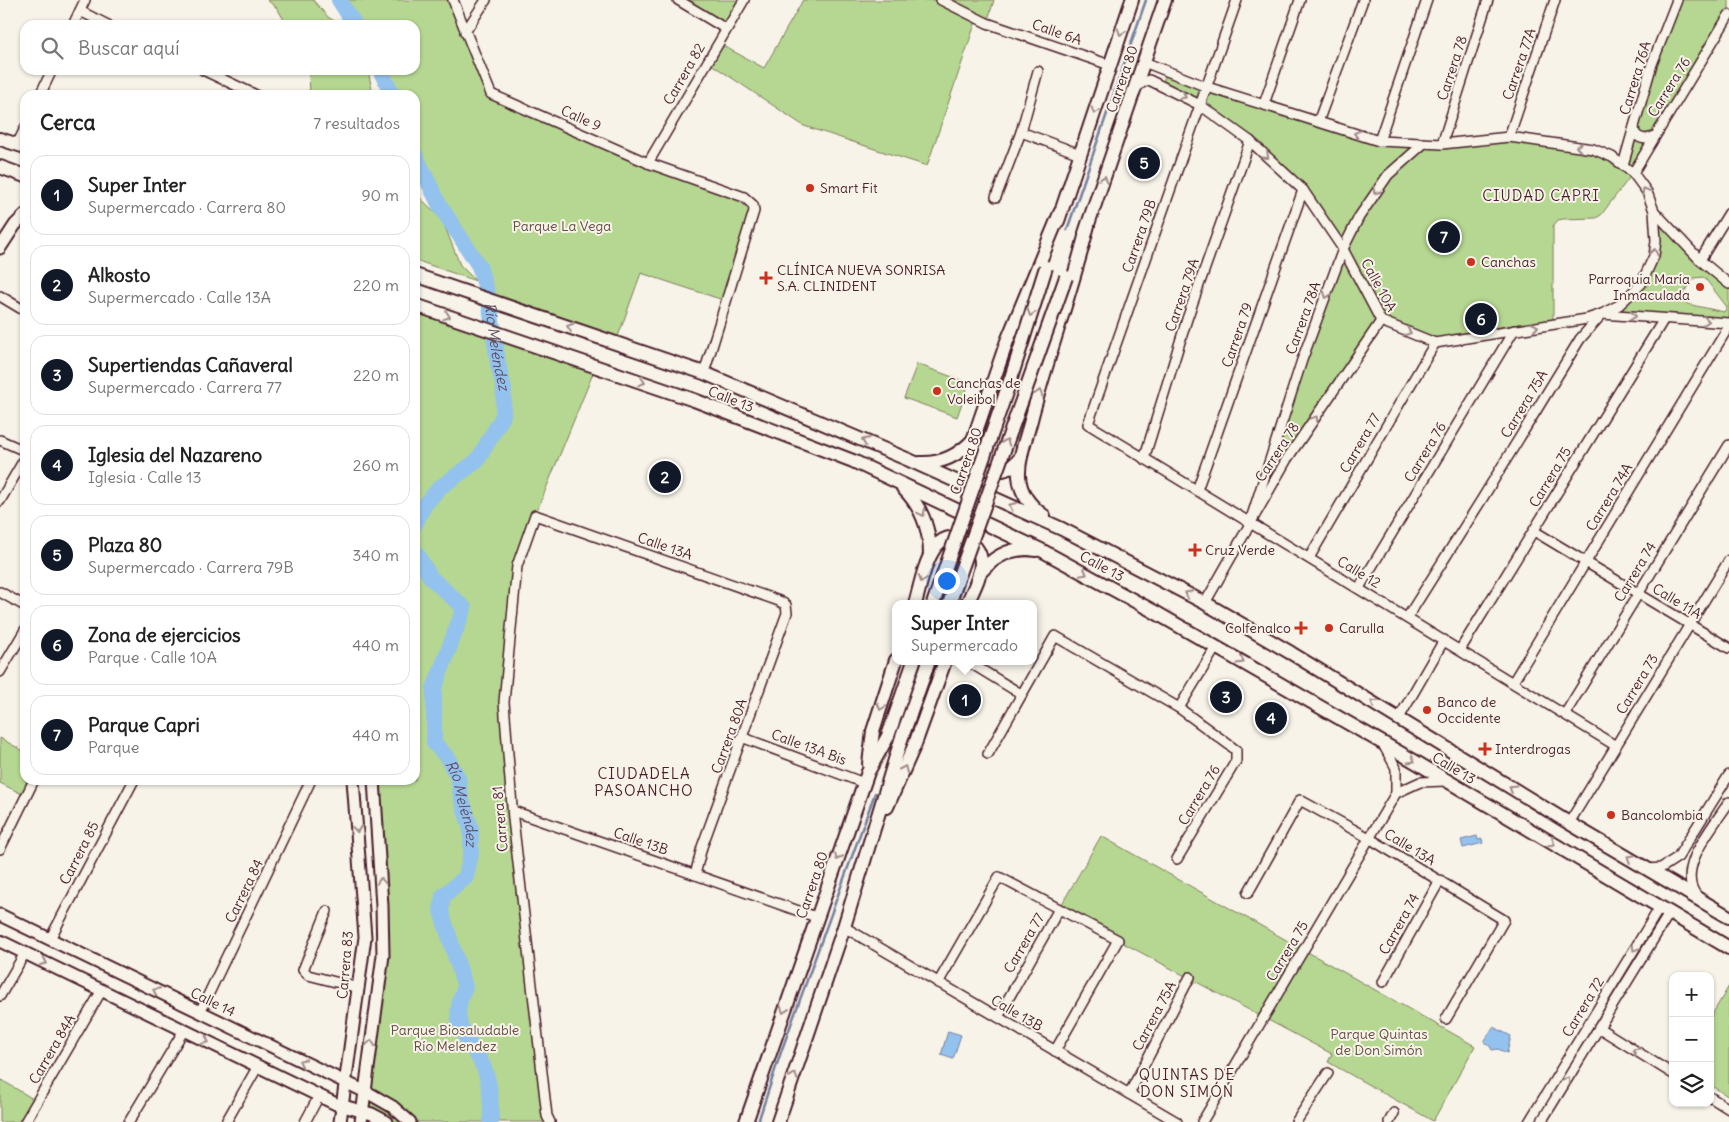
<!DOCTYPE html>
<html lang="es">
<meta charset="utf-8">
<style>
:root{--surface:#fff;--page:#f2f2f2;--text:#222;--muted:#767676;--line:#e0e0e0;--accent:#111827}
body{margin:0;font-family:Delius,sans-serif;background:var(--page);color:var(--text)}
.controls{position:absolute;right:15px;bottom:15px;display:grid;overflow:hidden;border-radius:10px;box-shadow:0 1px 4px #0004}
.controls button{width:45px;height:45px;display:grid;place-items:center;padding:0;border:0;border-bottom:1px solid var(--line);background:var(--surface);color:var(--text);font:25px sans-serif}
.you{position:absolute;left:946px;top:580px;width:18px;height:18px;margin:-12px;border:4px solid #fff;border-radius:50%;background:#1a73e8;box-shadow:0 0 0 8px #1a73e833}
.badge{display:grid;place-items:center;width:32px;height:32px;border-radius:50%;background:var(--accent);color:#fff;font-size:16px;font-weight:700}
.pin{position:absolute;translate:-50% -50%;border:2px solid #fff;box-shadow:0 1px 5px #0006}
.popup{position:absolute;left:892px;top:600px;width:145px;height:65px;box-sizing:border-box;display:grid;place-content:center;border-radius:10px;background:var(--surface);filter:drop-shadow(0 1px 4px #0005);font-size:16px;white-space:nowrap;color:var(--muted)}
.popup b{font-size:19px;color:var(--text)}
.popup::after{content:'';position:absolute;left:50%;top:100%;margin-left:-10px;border:10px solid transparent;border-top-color:var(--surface)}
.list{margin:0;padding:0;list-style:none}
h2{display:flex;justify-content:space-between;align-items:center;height:65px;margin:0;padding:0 20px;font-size:21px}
h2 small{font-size:16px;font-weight:400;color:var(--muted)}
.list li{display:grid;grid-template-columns:32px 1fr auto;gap:15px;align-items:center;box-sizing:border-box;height:80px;margin:0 10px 10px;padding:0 10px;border:1px solid var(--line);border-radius:15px}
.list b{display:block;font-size:19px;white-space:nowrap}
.list p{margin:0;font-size:16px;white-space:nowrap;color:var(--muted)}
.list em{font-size:16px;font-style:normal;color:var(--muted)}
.icon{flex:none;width:28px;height:28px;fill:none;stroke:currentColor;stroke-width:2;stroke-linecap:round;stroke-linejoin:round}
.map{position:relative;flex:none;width:1729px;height:1122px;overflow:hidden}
.search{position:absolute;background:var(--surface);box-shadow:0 1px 4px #0004;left:20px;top:20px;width:400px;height:55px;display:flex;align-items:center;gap:12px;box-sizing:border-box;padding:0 18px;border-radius:15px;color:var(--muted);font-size:19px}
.panel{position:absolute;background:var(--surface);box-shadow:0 1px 4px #0004;left:20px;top:90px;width:400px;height:695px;border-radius:15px}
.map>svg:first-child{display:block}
.green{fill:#b5d791;stroke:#807b5e;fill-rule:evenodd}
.water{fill:#94c2ee;stroke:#7681a0}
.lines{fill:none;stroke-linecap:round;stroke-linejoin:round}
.stream{stroke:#7681a0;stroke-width:2.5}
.river{stroke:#94c2ee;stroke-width:16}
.minor-casing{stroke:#4a1f2b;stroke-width:12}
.tertiary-casing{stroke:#4a1f2b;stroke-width:15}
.secondary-casing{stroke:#4a1f2b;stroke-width:16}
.minor{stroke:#f7f3e8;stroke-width:9}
.tertiary{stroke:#f7f3e8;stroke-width:11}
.secondary{stroke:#f7f3e8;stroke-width:12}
.secondary-bridge-casing{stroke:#4a1f2b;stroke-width:16;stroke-linecap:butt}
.secondary-bridge{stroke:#f7f3e8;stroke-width:12}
.oneway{stroke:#a0898a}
.poi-dot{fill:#c8321e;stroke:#f7f3e8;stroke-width:2}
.labels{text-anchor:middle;stroke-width:4;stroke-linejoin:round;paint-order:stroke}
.street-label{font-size:14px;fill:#4a1f2b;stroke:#f7f3e8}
.poi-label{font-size:14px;fill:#4a1f2b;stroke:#f7f3e8;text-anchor:start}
.park-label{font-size:14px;fill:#654d44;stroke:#f7f3e8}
.neighbourhood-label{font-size:15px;letter-spacing:1px;fill:#4a1f2b;stroke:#f7f3e8}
.water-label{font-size:15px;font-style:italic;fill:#605066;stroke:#f7f3e8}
</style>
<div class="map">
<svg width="1729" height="1122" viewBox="0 0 1729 1122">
<rect width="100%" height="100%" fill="#f7f3e8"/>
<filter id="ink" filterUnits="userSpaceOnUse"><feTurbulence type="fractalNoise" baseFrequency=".02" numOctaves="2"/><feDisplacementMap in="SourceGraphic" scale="10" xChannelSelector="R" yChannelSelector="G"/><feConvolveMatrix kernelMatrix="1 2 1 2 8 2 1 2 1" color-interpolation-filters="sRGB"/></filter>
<g filter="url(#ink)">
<!-- green -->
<g class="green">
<polygon points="267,0 313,0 328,17 340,25 287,25 277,8"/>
<polygon points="339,0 453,0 491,94 753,205 726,301 641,273 616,342 489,299 479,266 439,204 415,155 415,95 393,95 380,70 415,70 415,25 355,25"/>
<polygon points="678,0 744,0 726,29"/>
<polygon points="803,0 994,0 987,23 977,18 927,166 804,126 708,62 718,43 764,68"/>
<polygon points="1677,0 1729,0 1729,15 1633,173 1601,215 1596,218 1563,219 1558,220 1553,226 1553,323 1435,343 1381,321 1283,459 1274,454 1343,249 1303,190 1250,141 1164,85 1164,78 1169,75 1379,141 1422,145 1509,137 1575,146 1623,164"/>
<polygon points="301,70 368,70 373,95 310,95 309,74"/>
<polygon points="415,193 442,219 460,265 476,281 415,260"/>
<path d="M1654,211L1729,284V323L1602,314L1631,295L1654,256ZM1704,277L1727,307L1724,312L1687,304L1683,295L1694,278Z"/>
<polygon points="415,305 596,366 521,550 504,702 550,1122 361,1122 381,973 374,780 415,780"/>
<polygon points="917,364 969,383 957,417 904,398"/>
<polygon points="0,738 25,752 25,780 34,780 26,796 0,783"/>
<polygon points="1101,836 1475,1046 1433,1121 1328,1062 1332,1054 1059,909"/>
<polygon points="1729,986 1729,1097 1710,1085 1710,1018"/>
<polygon points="0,1079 33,1099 19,1122 0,1122"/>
</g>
<!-- water -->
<g class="water">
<polygon points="1477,836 1478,840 1482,839 1483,843 1463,848 1461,840"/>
<polygon points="1493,1027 1511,1036 1507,1053 1498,1049 1492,1050 1489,1045 1484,1042"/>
<polygon points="948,1031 961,1035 953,1059 941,1055"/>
</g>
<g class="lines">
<!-- stream -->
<g class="stream">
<polyline points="1067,230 1146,0"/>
<polyline points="758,1122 781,1052 875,793"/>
</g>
<!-- river -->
<g class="river">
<polyline points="339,0 355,25"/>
<polyline points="380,70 393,95"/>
<path id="s1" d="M415,155L439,204L479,266L489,299L498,364L504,389L503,416L477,461L439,488L424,506L415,524"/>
<path id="s2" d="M415,551L431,578L464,608L434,689V743L447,757L458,778L461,797L471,829V853L466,877L443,896L441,911L465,987C447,1026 469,1036 484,1068C491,1085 491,1104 491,1122"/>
</g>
<defs>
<g id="minor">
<polyline points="453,0 491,94 648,163 744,197 753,205 754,211 704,373"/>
<polyline points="678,0 726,29"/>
<polyline points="941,0 987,23 1110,65"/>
<polyline points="1237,0 1088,424 1616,746"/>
<polyline points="80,11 108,25"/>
<polyline points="73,25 85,0"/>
<polyline points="465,32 486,0"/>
<polyline points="1144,62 1207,87 1379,141 1442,144 1509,137 1593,149 1612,157 1633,173 1647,192 1654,211 1700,260 1729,284"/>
<polyline points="203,70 256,95"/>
<polyline points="1136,88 1142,83 1149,80 1200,105 1250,141 1303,190 1343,249 1381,321 1435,343 1587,319 1602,314 1729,323"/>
<polyline points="40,95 52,70"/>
<polyline points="1264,104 1300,0"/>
<polyline points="1318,122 1363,0"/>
<path d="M1634,127L1635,134C1642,140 1646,140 1655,136"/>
<polyline points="1021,132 1080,154"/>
<polyline points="1509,137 1555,0"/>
<polyline points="1379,141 1427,0"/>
<polyline points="1442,144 1488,0"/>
<polyline points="17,145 25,128"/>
<polyline points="648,163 744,0"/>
<polyline points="1623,165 1652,64 1677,0"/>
<polyline points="1633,173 1729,15"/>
<polyline points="996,197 1021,132 1038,71"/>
<polyline points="1700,260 1729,213"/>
<polyline points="0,296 25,311"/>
<polyline points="0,440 25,451"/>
<polyline points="1144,459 1187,319 1250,141"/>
<polyline points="1197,490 1303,190"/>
<polyline points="0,501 25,458"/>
<polyline points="1250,522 1302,360 1343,249 1359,217 1388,175 1422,145"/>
<polyline points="1534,531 1729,648"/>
<polyline points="1309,558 1435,343"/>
<polyline points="1359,588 1514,330"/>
<polyline points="0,592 25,606"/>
<polyline points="1205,603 1287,459 1381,321"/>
<polyline points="1407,618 1482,499 1580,339 1602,314 1619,305 1641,284 1654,256 1656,241 1654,211"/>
<polyline points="1460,650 1664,319"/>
<polyline points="967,661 1021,694"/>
<polyline points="0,672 25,630"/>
<polyline points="1513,682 1729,326"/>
<polyline points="1179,708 1216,647"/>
<polyline points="1565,714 1729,445"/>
<polyline points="1399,718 1444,640"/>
<polyline points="744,738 864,783"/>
<polyline points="988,754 1055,636 1179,708 1236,750 1236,761 1177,859"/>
<polyline points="1396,793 1420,782 1445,781"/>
<polyline points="513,811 816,917"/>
<polyline points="1569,823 1729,560"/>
<polyline points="0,849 34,780"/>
<polyline points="1648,869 1661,868 1678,857 1729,775"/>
<polyline points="1248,893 1300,800 1369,838 1504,920 1446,1019"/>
<path d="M1698,897C1673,871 1714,826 1729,802"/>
<polyline points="327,911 303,970 308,975 359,988"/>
<polyline points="844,927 1177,1122"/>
<polyline points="50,939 134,780"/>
<polyline points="1383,982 1440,880"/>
<polyline points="938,983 999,877 1118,940 1055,1051"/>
<polyline points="0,996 25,953"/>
<polyline points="200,1012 311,780"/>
<polyline points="998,1017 1059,909"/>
<polyline points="1599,1028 1673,1074"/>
<polyline points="1129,1094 1190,977"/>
<polyline points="1710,1097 1729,1109"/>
<polyline points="25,1122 102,990"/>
<polyline points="129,1122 184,1030"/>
<polyline points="226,1122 258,1066"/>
<polyline points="305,1122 319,1096"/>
<polyline points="550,1122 547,1116 513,819 504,702 517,566 535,515 779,601 786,605 787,613 702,847 695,875"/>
<polyline points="1202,1122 1396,793 1396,768 1384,746"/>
<polyline points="1296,1122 1328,1073"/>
<polyline points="1389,1122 1394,1113"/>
<polyline points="1529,1122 1660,907"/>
<polyline points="1541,1122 1670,912"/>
</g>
<g id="tertiary">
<polyline points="0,248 15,225 25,215"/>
<polyline points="0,915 372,1095 393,1107 410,1122"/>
<polyline points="0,941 336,1104 372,1114 387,1122"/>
<polyline points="340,1122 365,937 353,780"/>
<polyline points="361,1122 383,955 382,906 374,780"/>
</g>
<g id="secondary">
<polyline points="0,139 25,147"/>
<polyline points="0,167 25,176"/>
<polyline points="1058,221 1132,0"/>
<polyline points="1085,233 1165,0"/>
<polyline points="415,275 704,373 909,460 1062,529 1205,603 1291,653 1569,823 1729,917"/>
<polyline points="415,305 694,400 853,461 1041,550 1153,611 1414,761 1729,948"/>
<path d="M1021,457C1002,482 972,472 973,440L1007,341L1060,213"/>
<path d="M920,463C941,464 958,456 973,440"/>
<path d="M903,488C922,507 930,529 930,555"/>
<path d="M1044,516C1030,506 1020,493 1019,476C1018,456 1028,434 1032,416C1049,352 1072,290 1088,225"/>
<path d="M979,574C994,556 1013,546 1036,550"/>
<path d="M915,604C920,587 924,563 934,549C948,527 981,538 981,563C981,577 972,592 967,604"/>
<polyline points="869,764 873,731 896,660"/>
<polyline points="887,807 915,744 945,661"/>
<polyline points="746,1122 868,772 888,736 914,661"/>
<polyline points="778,1122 844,927 901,740 929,661"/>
</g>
</defs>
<!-- minor casing -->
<use href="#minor" class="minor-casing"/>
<!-- tertiary casing -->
<use href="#tertiary" class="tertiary-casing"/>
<!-- secondary casing -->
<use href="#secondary" class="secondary-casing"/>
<!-- minor -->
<use href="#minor" class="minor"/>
<!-- tertiary -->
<use href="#tertiary" class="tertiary"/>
<!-- secondary -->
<use href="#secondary" class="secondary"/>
<defs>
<g id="secondary-bridge">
<polyline points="933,604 1011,378 1046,267"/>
<polyline points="949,604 1066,277"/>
</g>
</defs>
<!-- secondary-bridge casing -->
<use href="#secondary-bridge" class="secondary-bridge-casing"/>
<!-- secondary-bridge -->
<use href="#secondary-bridge" class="secondary-bridge"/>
</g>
<!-- one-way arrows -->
<defs><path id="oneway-chevron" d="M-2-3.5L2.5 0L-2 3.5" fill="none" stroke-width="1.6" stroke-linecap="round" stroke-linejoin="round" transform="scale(1.25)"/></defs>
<g class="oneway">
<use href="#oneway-chevron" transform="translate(1121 32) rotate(109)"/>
<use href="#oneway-chevron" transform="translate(1183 96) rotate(29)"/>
<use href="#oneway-chevron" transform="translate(1095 111) rotate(109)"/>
<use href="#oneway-chevron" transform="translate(1357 134) rotate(-163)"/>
<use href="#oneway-chevron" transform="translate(1579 147) rotate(-171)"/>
<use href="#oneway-chevron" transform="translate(1266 156) rotate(42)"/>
<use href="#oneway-chevron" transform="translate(1104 179) rotate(-71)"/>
<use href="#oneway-chevron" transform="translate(1376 191) rotate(126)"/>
<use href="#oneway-chevron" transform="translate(1645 191) rotate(-120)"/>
<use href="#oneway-chevron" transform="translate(1654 252) rotate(-77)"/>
<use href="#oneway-chevron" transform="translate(1327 295) rotate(110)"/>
<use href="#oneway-chevron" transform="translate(1031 313) rotate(107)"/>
<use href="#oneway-chevron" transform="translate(447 316) rotate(19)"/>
<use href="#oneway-chevron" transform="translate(1633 316) rotate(4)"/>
<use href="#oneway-chevron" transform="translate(1706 321) rotate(6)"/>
<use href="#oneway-chevron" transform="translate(570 327) rotate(-161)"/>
<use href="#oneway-chevron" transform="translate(1535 327) rotate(-10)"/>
<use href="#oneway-chevron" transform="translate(1408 332) rotate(21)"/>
<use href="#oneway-chevron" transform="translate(642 382) rotate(19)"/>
<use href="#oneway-chevron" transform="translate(1039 393) rotate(-74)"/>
<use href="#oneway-chevron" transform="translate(1315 419) rotate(-56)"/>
<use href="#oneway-chevron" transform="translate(865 441) rotate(-157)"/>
<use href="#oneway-chevron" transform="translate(1006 442) rotate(-71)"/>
<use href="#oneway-chevron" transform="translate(1012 506) rotate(-156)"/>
<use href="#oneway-chevron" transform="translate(922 513) rotate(64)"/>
<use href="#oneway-chevron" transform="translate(1084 573) rotate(28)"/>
<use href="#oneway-chevron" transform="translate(922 579) rotate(108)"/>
<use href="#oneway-chevron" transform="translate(1188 594) rotate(-152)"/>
<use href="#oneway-chevron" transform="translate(1241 661) rotate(30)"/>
<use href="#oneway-chevron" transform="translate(1374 703) rotate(-149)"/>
<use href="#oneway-chevron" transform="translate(881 707) rotate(108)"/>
<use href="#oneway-chevron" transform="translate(1412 760) rotate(30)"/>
<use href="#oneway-chevron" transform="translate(904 769) rotate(-66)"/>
<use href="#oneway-chevron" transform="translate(1512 788) rotate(-148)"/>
<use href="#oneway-chevron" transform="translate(357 829) rotate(85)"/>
<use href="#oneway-chevron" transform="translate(1552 843) rotate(31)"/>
<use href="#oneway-chevron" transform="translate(838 857) rotate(110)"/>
<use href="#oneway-chevron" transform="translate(1630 858) rotate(-149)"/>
<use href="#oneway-chevron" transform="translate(381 881) rotate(-94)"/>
<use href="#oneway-chevron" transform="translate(1635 948) rotate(121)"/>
<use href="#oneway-chevron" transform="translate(44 962) rotate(25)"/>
<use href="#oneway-chevron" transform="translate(156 991) rotate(-154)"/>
<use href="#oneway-chevron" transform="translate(784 1010) rotate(109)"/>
<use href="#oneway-chevron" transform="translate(206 1041) rotate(26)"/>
<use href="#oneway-chevron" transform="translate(371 1043) rotate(-82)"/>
<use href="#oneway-chevron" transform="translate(1636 1051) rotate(-148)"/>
<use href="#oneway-chevron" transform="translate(302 1062) rotate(-154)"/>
<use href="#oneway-chevron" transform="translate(794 1076) rotate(-71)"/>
<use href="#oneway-chevron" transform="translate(1567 1080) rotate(-58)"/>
</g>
</g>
<!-- markers -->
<g class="poi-dot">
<circle cx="810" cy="188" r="5"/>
<circle cx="1471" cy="262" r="5"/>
<path d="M763.5 270.5h5v5h5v5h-5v5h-5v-5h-5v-5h5z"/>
<circle cx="1700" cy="287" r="5"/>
<circle cx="937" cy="391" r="5"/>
<path d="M1192.5 542.5h5v5h5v5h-5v5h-5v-5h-5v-5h5z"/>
<path d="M1298.5 620.5h5v5h5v5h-5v5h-5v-5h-5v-5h5z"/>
<circle cx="1329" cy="628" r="5"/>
<circle cx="1427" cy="710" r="5"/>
<path d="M1482.5 741.5h5v5h5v5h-5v5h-5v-5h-5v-5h5z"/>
<circle cx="1611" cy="815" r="5"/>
</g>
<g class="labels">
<!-- street labels -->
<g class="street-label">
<text transform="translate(1057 32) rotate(19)" y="5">Calle 6A</text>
<text transform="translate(1519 64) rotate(-71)" y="5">Carrera 77A</text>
<text transform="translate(1452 68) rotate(-72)" y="5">Carrera 78</text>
<text transform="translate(684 74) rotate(-60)" y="5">Carrera 82</text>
<text transform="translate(1635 78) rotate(-73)" y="5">Carrera 76A</text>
<text transform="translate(1122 79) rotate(-71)" y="5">Carrera 80</text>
<text transform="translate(1669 87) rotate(-58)" y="5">Carrera 76</text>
<text transform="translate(581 118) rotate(24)" y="5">Calle 9</text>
<text transform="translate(1139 236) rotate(-71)" y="5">Carrera 79B</text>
<text transform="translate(1379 285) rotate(61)" y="5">Calle 10A</text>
<text transform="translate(1182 295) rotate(-71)" y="5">Carrera 79A</text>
<text transform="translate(1303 318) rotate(-70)" y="5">Carrera 78A</text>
<text transform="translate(1237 335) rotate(-71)" y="5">Carrera 79</text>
<text transform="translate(731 399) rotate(21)" y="5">Calle 13</text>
<text transform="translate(1524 404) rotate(-59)" y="5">Carrera 75A</text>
<text transform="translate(1360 443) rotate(-60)" y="5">Carrera 77</text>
<text transform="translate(1277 452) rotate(-57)" y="5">Carrera 78</text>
<text transform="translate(1425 452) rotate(-59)" y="5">Carrera 76</text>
<text transform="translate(966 461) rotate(-71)" y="5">Carrera 80</text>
<text transform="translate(1550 477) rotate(-59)" y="5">Carrera 75</text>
<text transform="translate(1609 497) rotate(-59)" y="5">Carrera 74A</text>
<text transform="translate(665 546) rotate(19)" y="5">Calle 13A</text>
<text transform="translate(1102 566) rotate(28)" y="5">Calle 13</text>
<text transform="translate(1359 572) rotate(31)" y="5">Calle 12</text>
<text transform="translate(1635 572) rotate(-59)" y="5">Carrera 74</text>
<text transform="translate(1677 601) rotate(31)" y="5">Calle 11A</text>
<text transform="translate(1637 684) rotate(-59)" y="5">Carrera 73</text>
<text transform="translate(729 736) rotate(-70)" y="5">Carrera 80A</text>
<text transform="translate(809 747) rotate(20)" y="5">Calle 13A Bis</text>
<text transform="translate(1454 768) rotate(31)" y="5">Calle 13</text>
<text transform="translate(1199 795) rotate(-59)" y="5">Carrera 76</text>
<text transform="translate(500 819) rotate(-95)" y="5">Carrera 81</text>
<text transform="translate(641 841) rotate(19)" y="5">Calle 13B</text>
<text transform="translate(1410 847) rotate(31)" y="5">Calle 13A</text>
<text transform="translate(79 853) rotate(-63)" y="5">Carrera 85</text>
<text transform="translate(812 885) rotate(-71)" y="5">Carrera 80</text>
<text transform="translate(244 891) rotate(-64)" y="5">Carrera 84</text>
<text transform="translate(1399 924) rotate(-61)" y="5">Carrera 74</text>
<text transform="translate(1024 943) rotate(-60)" y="5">Carrera 77</text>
<text transform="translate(1287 951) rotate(-59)" y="5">Carrera 75</text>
<text transform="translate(345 965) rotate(-85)" y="5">Carrera 83</text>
<text transform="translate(213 1002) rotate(26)" y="5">Calle 14</text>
<text transform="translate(1583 1007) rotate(-59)" y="5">Carrera 72</text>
<text transform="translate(1017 1013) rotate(30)" y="5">Calle 13B</text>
<text transform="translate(1154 1016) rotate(-62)" y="5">Carrera 75A</text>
<text transform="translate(52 1049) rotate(-60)" y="5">Carrera 84A</text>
</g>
<!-- poi labels -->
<g class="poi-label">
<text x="820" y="193">Smart Fit</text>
<text x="1481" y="267">Canchas</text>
<text x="777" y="275">CLÍNICA NUEVA SONRISA<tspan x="777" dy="16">S.A. CLINIDENT</tspan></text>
<text x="1690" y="284" text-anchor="end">Parroquia María<tspan x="1690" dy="16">Inmaculada</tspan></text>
<text x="947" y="388">Canchas de<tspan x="947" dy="16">Voleibol</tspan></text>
<text x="1205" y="555">Cruz Verde</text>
<text x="1291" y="633" text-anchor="end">Colfenalco</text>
<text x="1339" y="633">Carulla</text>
<text x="1437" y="707">Banco de<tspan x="1437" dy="16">Occidente</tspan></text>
<text x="1495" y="754">Interdrogas</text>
<text x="1621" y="820">Bancolombia</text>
</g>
<!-- park labels -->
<g class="park-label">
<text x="562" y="231">Parque La Vega</text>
<text x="455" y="1035">Parque Biosaludable<tspan x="455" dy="16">Río Melendez</tspan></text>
<text x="1379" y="1039">Parque Quintas<tspan x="1379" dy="16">de Don Simón</tspan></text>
</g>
<!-- neighbourhood labels -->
<g class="neighbourhood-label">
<text x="1541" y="201">CIUDAD CAPRI</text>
<text x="644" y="779">CIUDADELA<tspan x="644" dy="17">PASOANCHO</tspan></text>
<text x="1187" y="1080">QUINTAS DE<tspan x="1187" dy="17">DON SIMÓN</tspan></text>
</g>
<!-- water labels -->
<g class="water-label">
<text dy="5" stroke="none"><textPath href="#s1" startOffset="211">Río Meléndez</textPath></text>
<text dy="5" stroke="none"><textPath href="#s2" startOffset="285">Río Meléndez</textPath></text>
</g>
</g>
</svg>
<div class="controls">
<button>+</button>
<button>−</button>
<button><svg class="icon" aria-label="layers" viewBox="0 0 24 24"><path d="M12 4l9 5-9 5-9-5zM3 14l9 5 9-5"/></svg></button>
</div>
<div class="you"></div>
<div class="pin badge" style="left:965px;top:700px">1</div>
<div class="popup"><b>Super Inter</b>Supermercado</div>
<div class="pin badge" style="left:665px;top:477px">2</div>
<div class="pin badge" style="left:1226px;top:697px">3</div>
<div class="pin badge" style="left:1271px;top:718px">4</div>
<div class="pin badge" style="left:1144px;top:163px">5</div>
<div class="pin badge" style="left:1481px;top:319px">6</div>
<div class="pin badge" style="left:1444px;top:237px">7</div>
<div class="search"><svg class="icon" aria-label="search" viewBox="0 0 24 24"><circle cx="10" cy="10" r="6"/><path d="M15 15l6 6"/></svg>Buscar aquí</div>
<section class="panel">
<h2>Cerca<small>7 resultados</small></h2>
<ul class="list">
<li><span class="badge">1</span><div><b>Super Inter</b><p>Supermercado · Carrera 80</p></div><em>90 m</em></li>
<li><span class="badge">2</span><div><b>Alkosto</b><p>Supermercado · Calle 13A</p></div><em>220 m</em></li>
<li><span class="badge">3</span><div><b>Supertiendas Cañaveral</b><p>Supermercado · Carrera 77</p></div><em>220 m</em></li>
<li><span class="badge">4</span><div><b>Iglesia del Nazareno</b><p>Iglesia · Calle 13</p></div><em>260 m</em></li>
<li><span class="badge">5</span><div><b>Plaza 80</b><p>Supermercado · Carrera 79B</p></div><em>340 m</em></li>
<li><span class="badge">6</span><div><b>Zona de ejercicios</b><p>Parque · Calle 10A</p></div><em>440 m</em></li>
<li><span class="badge">7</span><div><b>Parque Capri</b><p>Parque</p></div><em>440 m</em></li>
</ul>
</section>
</div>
